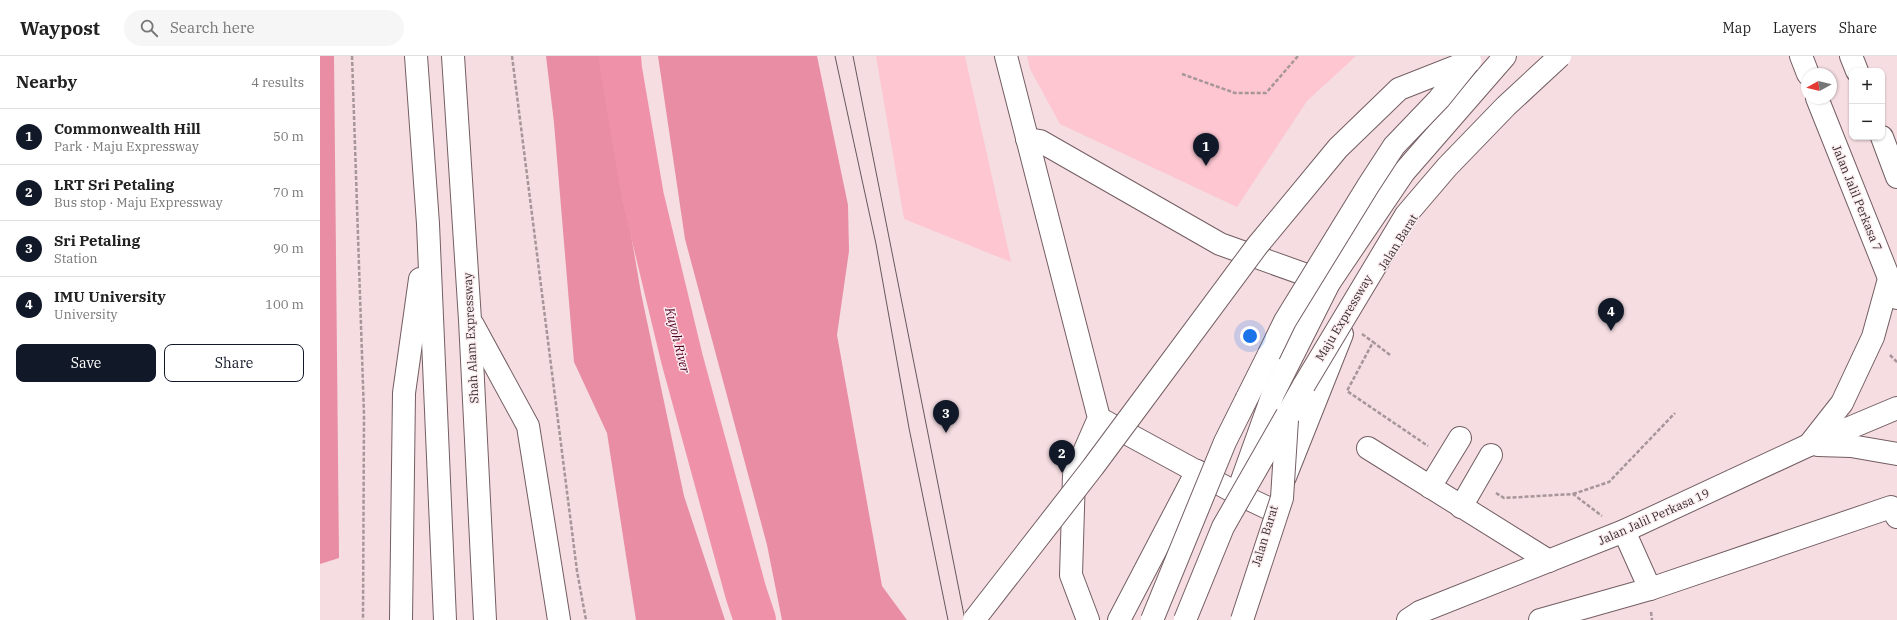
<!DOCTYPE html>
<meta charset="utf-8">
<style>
:root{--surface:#fff;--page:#f6f6f6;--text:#222;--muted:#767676;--line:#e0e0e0;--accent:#111827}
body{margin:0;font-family:"IBM Plex Serif",serif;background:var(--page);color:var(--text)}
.controls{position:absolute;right:12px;top:12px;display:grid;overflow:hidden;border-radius:8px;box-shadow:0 1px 3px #0004}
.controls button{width:36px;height:36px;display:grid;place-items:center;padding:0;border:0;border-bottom:1px solid var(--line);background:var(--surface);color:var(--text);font:20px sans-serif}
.compass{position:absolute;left:1481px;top:12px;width:36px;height:36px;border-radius:50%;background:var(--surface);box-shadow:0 1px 3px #0004;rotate:262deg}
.you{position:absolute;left:930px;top:280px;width:14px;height:14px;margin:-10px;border:3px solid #fff;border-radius:50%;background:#1a73e8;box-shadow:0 0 0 6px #1a73e833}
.badge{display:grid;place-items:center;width:26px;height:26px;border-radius:50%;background:var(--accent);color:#fff;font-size:13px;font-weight:700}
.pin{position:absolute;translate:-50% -33px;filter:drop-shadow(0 1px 2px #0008)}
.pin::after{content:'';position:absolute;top:21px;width:14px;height:12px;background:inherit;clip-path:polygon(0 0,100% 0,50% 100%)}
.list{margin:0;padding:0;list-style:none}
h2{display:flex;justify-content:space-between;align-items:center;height:52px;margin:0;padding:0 16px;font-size:17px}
h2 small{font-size:13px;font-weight:400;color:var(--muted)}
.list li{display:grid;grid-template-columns:26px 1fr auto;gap:12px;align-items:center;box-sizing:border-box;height:56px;padding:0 16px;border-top:1px solid var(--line)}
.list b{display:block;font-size:15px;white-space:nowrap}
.list p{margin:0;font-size:13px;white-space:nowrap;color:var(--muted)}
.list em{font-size:13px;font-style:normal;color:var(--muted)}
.actions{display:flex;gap:8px;padding:12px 16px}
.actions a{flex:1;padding:9px 0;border:1px solid var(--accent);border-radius:8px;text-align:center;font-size:14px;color:var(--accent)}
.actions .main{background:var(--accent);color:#fff}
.icon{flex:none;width:22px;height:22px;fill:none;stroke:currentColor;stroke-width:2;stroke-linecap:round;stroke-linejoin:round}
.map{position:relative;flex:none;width:1577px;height:564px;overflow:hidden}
header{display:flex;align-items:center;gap:24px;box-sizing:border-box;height:56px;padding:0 20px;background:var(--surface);border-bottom:1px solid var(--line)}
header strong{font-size:19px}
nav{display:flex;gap:22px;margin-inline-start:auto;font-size:14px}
.search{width:280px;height:36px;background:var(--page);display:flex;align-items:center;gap:10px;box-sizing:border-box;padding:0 14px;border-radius:22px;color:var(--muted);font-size:15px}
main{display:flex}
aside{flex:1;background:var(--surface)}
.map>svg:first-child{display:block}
.green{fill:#fdc6d1}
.forest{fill:#e88da3}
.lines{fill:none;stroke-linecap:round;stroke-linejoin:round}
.river{stroke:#ef92a9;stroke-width:42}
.minor-casing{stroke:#735e62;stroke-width:24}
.major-casing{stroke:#735e62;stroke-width:24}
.highway-casing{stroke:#735e62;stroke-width:24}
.path{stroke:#a79699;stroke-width:2.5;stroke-dasharray:4 2;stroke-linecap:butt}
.minor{stroke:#fff;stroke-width:22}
.major{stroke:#fff;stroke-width:22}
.highway{stroke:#fff;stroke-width:22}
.tram{stroke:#65585b;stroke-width:1}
.highway-bridge-casing{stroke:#735e62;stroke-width:24;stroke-linecap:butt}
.path-bridge{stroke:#a79699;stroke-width:2.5;stroke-dasharray:4 2;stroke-linecap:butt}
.highway-bridge{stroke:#fff;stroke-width:22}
.labels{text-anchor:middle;stroke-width:3;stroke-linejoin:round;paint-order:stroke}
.street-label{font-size:12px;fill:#372e30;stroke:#fcedf0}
.water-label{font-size:13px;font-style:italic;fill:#520022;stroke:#fcedf0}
</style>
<header>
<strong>Waypost</strong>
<div class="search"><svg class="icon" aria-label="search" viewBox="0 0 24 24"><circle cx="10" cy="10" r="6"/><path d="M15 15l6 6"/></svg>Search here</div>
<nav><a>Map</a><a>Layers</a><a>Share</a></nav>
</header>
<main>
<aside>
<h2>Nearby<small>4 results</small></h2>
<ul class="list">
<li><span class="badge">1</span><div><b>Commonwealth Hill</b><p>Park · Maju Expressway</p></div><em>50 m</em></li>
<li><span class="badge">2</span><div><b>LRT Sri Petaling</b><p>Bus stop · Maju Expressway</p></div><em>70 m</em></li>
<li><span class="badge">3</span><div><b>Sri Petaling</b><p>Station</p></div><em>90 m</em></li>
<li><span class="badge">4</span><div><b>IMU University</b><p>University</p></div><em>100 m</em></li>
</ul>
<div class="actions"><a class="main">Save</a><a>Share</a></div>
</aside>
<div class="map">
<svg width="1577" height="564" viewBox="0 0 1577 564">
<rect width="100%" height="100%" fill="#f5dde2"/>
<!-- green -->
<g class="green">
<polygon points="556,0 645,0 691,206 584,163"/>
<polygon points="707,0 1036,0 987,45 917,151 740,68 710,13"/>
</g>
<!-- forest -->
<g class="forest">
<polygon points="0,0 14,0 19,502 0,508"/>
<polygon points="226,0 287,0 292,68 321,237 364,440 405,564 316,564 287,377 254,306 234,67"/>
<polygon points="338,0 497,0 528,149 529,195 517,279 562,530 587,564 462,564 447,489 365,183"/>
</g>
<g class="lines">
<!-- river -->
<polyline class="river" points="300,0 301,13 323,141 362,303 426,537 435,564"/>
<defs>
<g id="minor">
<polyline points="686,0 779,362 754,419 751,519 768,564"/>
<polyline points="1481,0 1488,18"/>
<polyline points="1531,0 1537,15"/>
<polyline points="1497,42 1577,242"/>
<polyline points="1562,81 1577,121"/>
<polyline points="707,83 720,85 900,188 1009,227"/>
<polyline points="784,365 918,438 952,454"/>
<polyline points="1489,389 1522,347 1553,281 1569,223"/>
<polyline points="1498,389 1531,390 1577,398"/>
<polyline points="1048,392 1229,505"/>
<polyline points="1110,431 1140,382"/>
<polyline points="1141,451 1171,399"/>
<polyline points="1304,475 1330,533"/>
<polyline points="799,564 877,415"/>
<polyline points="1088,564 1100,556 1304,475 1489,389 1577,352"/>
<polyline points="1220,564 1330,533 1571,451 1577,461"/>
</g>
<g id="major">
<polyline points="965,421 1022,278"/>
<polyline points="921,427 953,338 1009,227 1084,116 1185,0"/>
</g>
<g id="highway">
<polyline points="96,0 108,168 125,564"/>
<polyline points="133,0 150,264 165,564"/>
<polyline points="153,269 208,370 239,564"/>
<polyline points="927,342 949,298"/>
<polyline points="967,359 984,329"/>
<polyline points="81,564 84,337 100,223"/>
</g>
</defs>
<!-- minor casing -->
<use href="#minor" class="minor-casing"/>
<!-- major casing -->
<use href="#major" class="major-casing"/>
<!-- highway casing -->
<use href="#highway" class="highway-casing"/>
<!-- path -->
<g class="path">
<polyline points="32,0 44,359 43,564"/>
<polyline points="192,0 257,515 266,564"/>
<polyline points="862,18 915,37 946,37 978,0"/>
<polyline points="1070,299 1053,286 1027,335 1108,390"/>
<polyline points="1570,299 1577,306"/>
<polyline points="1176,437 1184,442 1253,438 1282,460"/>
<polyline points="1253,438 1289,426 1355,357"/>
<polyline points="1331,556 1332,564"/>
</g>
<!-- minor -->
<use href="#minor" class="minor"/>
<!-- major -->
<use href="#major" class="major"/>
<!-- highway -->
<use href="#highway" class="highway"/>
<!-- tram -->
<g class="tram">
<polyline points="515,0 556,188 589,372 628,564"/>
<polyline points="533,0 645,564"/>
</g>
<defs>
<g id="highway-bridge">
<polyline points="949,298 965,265 1048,130 1074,90 1119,43 1148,7"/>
<polyline points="984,329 1086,159 1127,111 1186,50 1240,0"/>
<polyline points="654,564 773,411 937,190 1018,92 1079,33 1150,5"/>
<polyline points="832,564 905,386 927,342"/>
<polyline points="865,564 903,471 967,359"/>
<polyline points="922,564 962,442 967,364"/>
</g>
</defs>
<!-- highway-bridge casing -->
<use href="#highway-bridge" class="highway-bridge-casing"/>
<!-- path-bridge -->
<polyline class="path-bridge" points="1042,278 1053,286"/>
<!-- highway-bridge -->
<use href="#highway-bridge" class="highway-bridge"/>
</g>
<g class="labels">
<!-- street labels -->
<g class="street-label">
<text transform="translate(1537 142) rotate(68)" y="4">Jalan Jalil Perkasa 7</text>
<text transform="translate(1078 186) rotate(-58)" y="4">Jalan Barat</text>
<text transform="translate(1024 262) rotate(-59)" y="4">Maju Expressway</text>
<text transform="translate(151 282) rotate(-93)" y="4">Shah Alam Expressway</text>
<text transform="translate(1334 461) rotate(-24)" y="4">Jalan Jalil Perkasa 19</text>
<text transform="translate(945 480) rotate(-73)" y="4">Jalan Barat</text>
</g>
<!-- water labels -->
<g class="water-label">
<text transform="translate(358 284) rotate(76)" y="5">Kuyoh River</text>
</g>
</g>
</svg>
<div class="controls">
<button>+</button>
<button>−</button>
</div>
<svg class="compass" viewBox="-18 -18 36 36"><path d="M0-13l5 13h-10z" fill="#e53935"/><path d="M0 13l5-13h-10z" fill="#767676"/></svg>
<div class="you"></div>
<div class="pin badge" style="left:886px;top:110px">1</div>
<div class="pin badge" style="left:742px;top:417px">2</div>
<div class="pin badge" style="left:626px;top:377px">3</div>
<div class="pin badge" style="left:1291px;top:275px">4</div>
</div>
</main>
